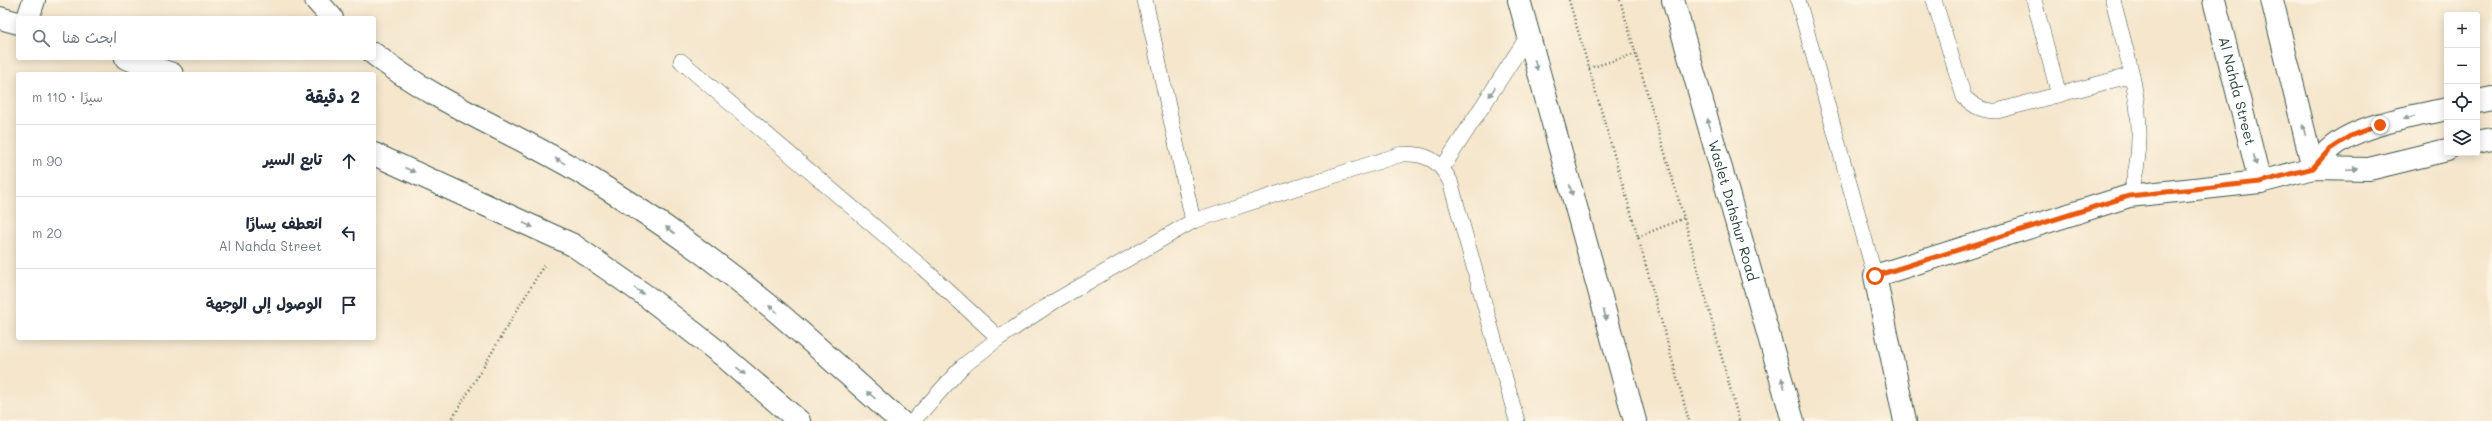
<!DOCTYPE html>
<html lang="ar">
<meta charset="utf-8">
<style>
:root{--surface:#fff;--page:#f2f2f3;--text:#1f2937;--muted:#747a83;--line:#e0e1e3}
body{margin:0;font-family:Mali,"Playpen Sans Arabic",sans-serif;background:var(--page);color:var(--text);direction:rtl}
.controls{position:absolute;right:12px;top:12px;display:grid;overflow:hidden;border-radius:4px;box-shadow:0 2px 10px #0003}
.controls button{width:36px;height:36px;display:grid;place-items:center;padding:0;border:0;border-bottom:1px solid var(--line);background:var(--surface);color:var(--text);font:20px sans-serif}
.stop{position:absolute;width:12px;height:12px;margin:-9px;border:3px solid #ea580c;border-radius:50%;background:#fff}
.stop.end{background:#ea580c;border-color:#fff;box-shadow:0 1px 4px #0008}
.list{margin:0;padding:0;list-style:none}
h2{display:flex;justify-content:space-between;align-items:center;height:52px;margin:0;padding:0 16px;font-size:17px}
h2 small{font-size:13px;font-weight:400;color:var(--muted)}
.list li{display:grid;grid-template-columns:26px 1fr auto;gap:12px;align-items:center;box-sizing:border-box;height:72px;padding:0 16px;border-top:1px solid var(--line)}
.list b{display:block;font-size:15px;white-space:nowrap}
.list p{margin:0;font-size:13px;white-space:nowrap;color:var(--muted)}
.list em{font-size:13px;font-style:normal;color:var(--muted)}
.icon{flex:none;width:22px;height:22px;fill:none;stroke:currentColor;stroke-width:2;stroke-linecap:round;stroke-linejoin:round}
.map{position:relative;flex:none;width:2492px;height:421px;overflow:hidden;direction:ltr}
.search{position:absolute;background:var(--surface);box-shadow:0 2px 10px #0003;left:16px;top:16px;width:360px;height:44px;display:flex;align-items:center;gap:10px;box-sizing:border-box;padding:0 14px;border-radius:4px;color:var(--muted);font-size:15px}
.panel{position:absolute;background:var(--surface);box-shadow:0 2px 10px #0003;left:16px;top:72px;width:360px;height:268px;border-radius:4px;direction:rtl}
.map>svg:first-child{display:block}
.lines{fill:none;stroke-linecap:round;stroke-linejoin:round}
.lane-casing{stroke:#3f564b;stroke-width:16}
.street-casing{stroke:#3f564b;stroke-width:24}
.primary-casing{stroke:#3f564b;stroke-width:24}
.path{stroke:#3f564b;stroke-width:2.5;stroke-dasharray:1 3;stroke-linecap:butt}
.lane{stroke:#fff;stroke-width:15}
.street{stroke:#fff;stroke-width:22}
.primary{stroke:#fff;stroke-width:22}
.oneway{fill:#8f9e9a}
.route{stroke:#ea580c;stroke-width:5}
.labels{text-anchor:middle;stroke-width:3.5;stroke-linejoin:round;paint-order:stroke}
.street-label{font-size:14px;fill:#1f3d34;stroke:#fcf5e5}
</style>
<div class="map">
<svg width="2492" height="421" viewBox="0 0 2492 421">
<rect width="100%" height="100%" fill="#fcf5e5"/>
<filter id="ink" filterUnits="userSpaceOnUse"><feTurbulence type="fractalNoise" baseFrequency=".025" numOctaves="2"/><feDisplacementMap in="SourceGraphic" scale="8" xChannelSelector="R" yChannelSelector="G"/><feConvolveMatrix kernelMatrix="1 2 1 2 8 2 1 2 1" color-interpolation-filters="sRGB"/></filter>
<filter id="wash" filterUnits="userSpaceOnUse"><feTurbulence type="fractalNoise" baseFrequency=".012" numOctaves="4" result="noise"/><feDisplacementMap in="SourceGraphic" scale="16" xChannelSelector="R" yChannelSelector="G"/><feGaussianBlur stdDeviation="0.9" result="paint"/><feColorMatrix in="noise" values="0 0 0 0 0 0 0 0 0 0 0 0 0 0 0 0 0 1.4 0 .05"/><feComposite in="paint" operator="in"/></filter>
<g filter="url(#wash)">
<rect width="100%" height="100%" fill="#f5e6cc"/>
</g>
<g filter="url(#ink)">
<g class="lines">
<defs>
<g id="lane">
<polyline points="1145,0 1193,221"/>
<polyline points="1798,0 1875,276"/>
<path d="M1934,0L1964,97C1975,107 1982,111 1997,111L2132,75"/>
<polyline points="2034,0 2059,95"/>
<path d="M2113,0C2129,66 2153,128 2129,196"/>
<path d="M681,61L923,268L999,338L1055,301L1193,221L1402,154C1426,153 1439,160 1450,181L1517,421"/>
<polyline points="1443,167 1528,36"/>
<polyline points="913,421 962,367 999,338"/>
</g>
<g id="street">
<polyline points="316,0 332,18"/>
<path id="s1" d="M2214,0L2260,182"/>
<polyline points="2272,0 2313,168"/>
<polyline points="0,18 18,23"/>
<polyline points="28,18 34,0"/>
<path d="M374,54C440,106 521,135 593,180C657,219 719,263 776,311C818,347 859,385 900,421"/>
<polyline points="126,58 172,74"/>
<polyline points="2477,101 2492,98"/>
<polyline points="2477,142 2492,139"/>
<polyline points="374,154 573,245 649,298 721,354 799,421"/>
<path d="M2313,168C2318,162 2323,155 2329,150C2356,124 2412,117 2447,109"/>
<polyline points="1905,421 1875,276 2129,196 2260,182 2313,168 2369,169 2447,150"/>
</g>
<g id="primary">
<polyline points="1519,0 1635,421"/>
<path id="s2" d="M1673,0L1793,421"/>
</g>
</defs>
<!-- lane casing -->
<use href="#lane" class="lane-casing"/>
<!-- street casing -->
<use href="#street" class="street-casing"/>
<!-- primary casing -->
<use href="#primary" class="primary-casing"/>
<!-- path -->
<g class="path">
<polyline points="1569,0 1638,237 1689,421"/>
<polyline points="1620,0 1684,218 1739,421"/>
<polyline points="1589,68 1636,54"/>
<polyline points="1638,237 1684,218"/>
<polyline points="451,421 544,265"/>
</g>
<!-- lane -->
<use href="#lane" class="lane"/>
<!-- street -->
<use href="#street" class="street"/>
<!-- primary -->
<use href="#primary" class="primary"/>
</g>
<!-- one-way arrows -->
<defs><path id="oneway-solid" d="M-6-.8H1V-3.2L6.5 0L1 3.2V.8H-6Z"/></defs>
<g class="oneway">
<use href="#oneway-solid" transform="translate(1536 65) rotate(75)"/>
<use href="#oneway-solid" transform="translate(1492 92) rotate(123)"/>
<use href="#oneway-solid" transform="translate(2409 118) rotate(167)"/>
<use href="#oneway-solid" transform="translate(1709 124) rotate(-106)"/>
<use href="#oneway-solid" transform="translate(2304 130) rotate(-104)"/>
<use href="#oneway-solid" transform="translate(2255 160) rotate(76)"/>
<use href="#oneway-solid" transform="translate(560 161) rotate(-151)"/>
<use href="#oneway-solid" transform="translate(2352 169) rotate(-2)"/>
<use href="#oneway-solid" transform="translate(410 170) rotate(25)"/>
<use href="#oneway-solid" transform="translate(1571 190) rotate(75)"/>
<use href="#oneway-solid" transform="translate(528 225) rotate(24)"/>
<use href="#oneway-solid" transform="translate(670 230) rotate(-144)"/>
<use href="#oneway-solid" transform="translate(639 291) rotate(35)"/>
<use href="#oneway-solid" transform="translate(773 309) rotate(-141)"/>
<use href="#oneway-solid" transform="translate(1605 315) rotate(75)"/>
<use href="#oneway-solid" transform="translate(741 371) rotate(40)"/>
<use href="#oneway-solid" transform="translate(1783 383) rotate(-106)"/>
<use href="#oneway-solid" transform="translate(871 395) rotate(-139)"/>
</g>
</g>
<g class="lines" filter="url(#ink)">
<!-- route -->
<polyline class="route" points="1875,276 2129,196 2260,182 2313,168 2330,149 2350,136 2380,125"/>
</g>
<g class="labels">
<!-- street labels -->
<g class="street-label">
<text dy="5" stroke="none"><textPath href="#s1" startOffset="94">Al Nahda Street</textPath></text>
<text dy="5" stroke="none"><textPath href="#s2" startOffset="219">Waslet Dahshur Road</textPath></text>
</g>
</g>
</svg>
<div class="controls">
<button>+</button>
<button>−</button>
<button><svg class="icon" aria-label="locate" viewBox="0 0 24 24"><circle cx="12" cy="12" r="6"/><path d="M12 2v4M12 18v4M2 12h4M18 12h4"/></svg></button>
<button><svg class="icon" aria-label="layers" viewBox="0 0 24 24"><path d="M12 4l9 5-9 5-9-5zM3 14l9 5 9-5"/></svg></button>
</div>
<div class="stop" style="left:1875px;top:276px"></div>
<div class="stop end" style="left:2380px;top:125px"></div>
<div class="search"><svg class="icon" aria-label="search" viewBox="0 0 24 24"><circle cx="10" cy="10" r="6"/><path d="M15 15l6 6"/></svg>ابحث هنا</div>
<section class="panel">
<h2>2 دقيقة<small>سيرًا · 110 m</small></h2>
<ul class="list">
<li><svg class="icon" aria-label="ahead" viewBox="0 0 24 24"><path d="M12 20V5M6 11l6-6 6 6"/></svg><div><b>تابع السير</b></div><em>90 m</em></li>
<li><svg class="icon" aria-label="left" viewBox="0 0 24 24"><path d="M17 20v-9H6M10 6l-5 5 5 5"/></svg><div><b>انعطف يسارًا</b><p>Al Nahda Street</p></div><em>20 m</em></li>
<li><svg class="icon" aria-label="arrive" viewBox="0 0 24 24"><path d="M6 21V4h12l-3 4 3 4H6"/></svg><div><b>الوصول إلى الوجهة</b></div></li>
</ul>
</section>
</div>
